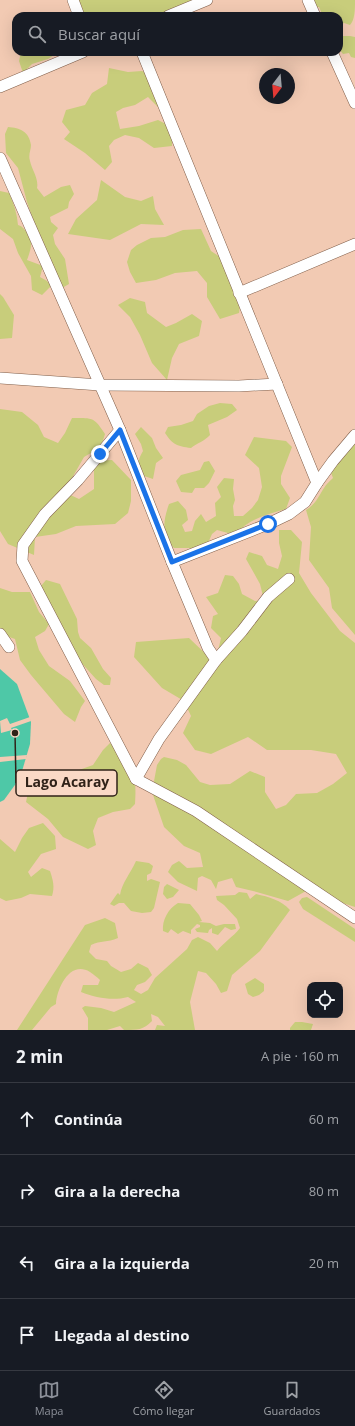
<!DOCTYPE html>
<html lang="es">
<meta charset="utf-8">
<style>
:root{--surface:#171b24;--page:#242831;--text:#f1f3f6;--muted:#9ea1a6;--line:#363941;--accent:#8c9099}
body{margin:0;font-family:"Open Sans",sans-serif;background:var(--page);color:var(--text)}
.controls{position:absolute;right:12px;bottom:12px;display:grid;overflow:hidden;border-radius:8px;box-shadow:0 4px 16px #0002}
.controls button{width:36px;height:36px;display:grid;place-items:center;padding:0;border:0;border-bottom:1px solid var(--line);background:var(--surface);color:var(--text);font:20px sans-serif}
.compass{position:absolute;left:259px;top:68px;width:36px;height:36px;border-radius:50%;background:var(--surface);box-shadow:0 4px 16px #0002;rotate:196deg}
.stop{position:absolute;width:12px;height:12px;margin:-9px;border:3px solid #1a73e8;border-radius:50%;background:#fff}
.stop.end{background:#1a73e8;border-color:#fff;box-shadow:0 1px 4px #0008}
.list{margin:0;padding:0;list-style:none}
h2{display:flex;justify-content:space-between;align-items:center;height:52px;margin:0;padding:0 16px;font-size:17px}
h2 small{font-size:13px;font-weight:400;color:var(--muted)}
.list li{display:grid;grid-template-columns:26px 1fr auto;gap:12px;align-items:center;box-sizing:border-box;height:72px;padding:0 16px;border-top:1px solid var(--line)}
.list b{display:block;font-size:15px;white-space:nowrap}
.list em{font-size:13px;font-style:normal;color:var(--muted)}
.icon{flex:none;width:22px;height:22px;fill:none;stroke:currentColor;stroke-width:2;stroke-linecap:round;stroke-linejoin:round}
.map{position:relative;flex:none;width:355px;height:1030px;overflow:hidden}
.search{position:absolute;background:var(--surface);box-shadow:0 4px 16px #0002;left:12px;right:12px;top:12px;height:44px;display:flex;align-items:center;gap:10px;box-sizing:border-box;padding:0 14px;border-radius:12px;color:var(--muted);font-size:15px}
.sheet{height:340px;background:var(--surface)}
nav{display:flex;justify-content:space-around;align-items:center;box-sizing:border-box;height:56px;border-top:1px solid var(--line);background:var(--surface);font-size:11px;color:var(--muted)}
nav a{display:grid;justify-items:center;gap:2px}
nav .on{color:var(--accent)}
.map>svg:first-child{display:block}
.green{fill:#c8cd7b}
.water{fill:#4ec8a7}
.pier{fill:#f2cab3}
.lines{fill:none;stroke-linecap:round;stroke-linejoin:round}
.minor-casing{stroke:#805e49;stroke-width:12}
.minor{stroke:#fff;stroke-width:11}
.route{stroke:#1a73e8;stroke-width:5}
.leader{fill:none;stroke:#302219;stroke-width:1.5}
.callout-dot{fill:#302219;stroke:#fad9c6;stroke-width:1.5}
.callout{fill:#fad9c6;stroke:#302219;stroke-width:1.5}
.callout-label{font-size:14px;text-anchor:middle;font-weight:bold;fill:#302219}
</style>
<div class="map">
<svg width="355" height="1030" viewBox="0 0 355 1030">
<rect width="100%" height="100%" fill="#f2cab3"/>
<!-- green -->
<g class="green">
<polygon points="73,0 201,0 162,16 79,16"/>
<path d="M313,0H355C355,9 355,20 350,25L344,23L339,26V16H321L322,14L319,7H317Z"/>
<polygon points="343,36 350,36 355,37 355,58 351,57 349,53 343,54 339,49 340,39"/>
<polygon points="21,52 60,52 57,53 48,59 32,64 23,73 19,61"/>
<polygon points="109,68 128,72 142,71 158,80 161,110 148,97 135,105 123,108 116,112 120,129 139,126 158,120 172,127 172,146 154,148 139,138 125,135 114,140 109,146 112,162 105,170 85,153 64,139 70,132 62,122 66,110 85,105 92,93 107,84"/>
<path d="M8,127C20,128 29,131 31,145C31,150 28,155 30,161C32,170 39,179 37,188L44,197L61,187L70,185L74,194L69,202L68,208L50,217L51,222L58,228L53,235L55,244L65,259L69,284L62,288L38,234L27,202L18,168L6,153L5,134Z"/>
<polygon points="101,180 125,197 141,201 153,196 155,209 164,225 141,224 110,240 68,234 76,219 97,200"/>
<path d="M0,191L9,193C14,203 17,214 18,225C22,226 23,228 26,231C34,241 31,249 27,260L43,266L40,277L47,281L51,286L42,295L32,290L31,276L18,253L13,239L0,229Z"/>
<polygon points="201,229 211,251 223,259 241,298 239,313 220,319 207,297 207,283 197,271 175,273 156,280 136,283 130,272 127,262 131,250 137,245 151,238 165,237 183,230"/>
<polygon points="0,294 3,297 14,315 12,338 0,339"/>
<polygon points="130,298 145,302 147,313 166,327 176,323 192,314 202,321 199,336 179,344 172,358 167,380 152,363 140,335 130,317 118,305"/>
<path d="M220,403L232,404L237,410L227,417L208,425L210,435C205,441 197,443 191,448C177,446 173,445 165,433L168,427L181,425L193,421L197,414L209,406Z"/>
<path d="M0,409L22,412L38,425L44,437L58,443L65,433L72,418C93,418 94,417 105,434L101,447L84,457L64,492L79,499L94,489V461L112,460L131,480V501L128,513L115,524L76,526L56,534L35,537L34,555L8,544L0,531Z"/>
<path d="M141,427L152,438L156,448L163,458L156,463L153,479L141,475C138,465 137,461 143,451L141,444L135,434Z"/>
<path d="M254,437L286,441L292,447L281,476V484L290,498L286,509C268,514 248,519 235,535L217,530L212,534L208,543L193,548H174C161,535 163,521 169,504L178,501L186,510L188,520L182,525L185,532L192,531L195,521L201,514L206,522L216,516L215,503L221,497L217,487L224,478L234,479L233,489L235,500L233,506L234,516H243L252,508L258,500L262,487L259,468L245,455Z"/>
<path d="M355,443V635L332,608L329,588L309,560L311,527L306,510C316,504 318,497 324,488C326,484 330,481 333,478L327,462Z"/>
<polygon points="209,461 215,471 209,483 204,488 195,488 192,493 181,492 176,481 181,475 200,470 204,462"/>
<polygon points="279,530 291,530 302,542 299,573 311,593 340,631 355,643 355,907 306,891 288,901 253,891 236,887 232,878 218,882 216,889 211,880 202,876 198,878 197,891 178,882 168,872 172,865 179,861 187,868 203,867 200,853 184,846 164,827 152,792 157,765 161,759 164,757 177,760 186,765 200,782 210,785 230,784 250,771 265,777 265,792 276,809 286,805 296,794 317,793 333,784 347,773 336,754 311,750 267,750 248,737 211,754 195,750 183,733 191,716 184,701 162,688 134,657 136,642 189,638 211,659 218,651 221,638 211,628 213,616 218,614 206,597 218,593 225,575 233,576 239,584 242,594 255,601 264,600 260,584 246,559 249,552 262,556 267,565 278,569 282,556 279,543"/>
<polygon points="46,580 60,584 77,619 78,632 80,638 91,648 103,669 111,678 110,685 104,685 96,679 68,648 41,586"/>
<polygon points="0,588 12,592 30,592 39,612 49,624 45,631 35,637 39,650 49,666 70,681 85,701 81,707 75,722 64,714 31,675 20,660 15,639 0,634"/>
<path d="M110,743C133,766 137,771 135,804L130,809L113,812L98,818L93,831L96,845L88,849L63,837L48,819L26,802L29,788L93,765L103,750Z"/>
<path d="M43,823L55,836L56,849L41,854L28,872L31,877L42,868L50,871C53,880 55,887 52,896L30,894L21,898L6,901L0,898V839L15,852L22,838L29,828Z"/>
<path d="M136,861L149,863L153,866L151,873L147,875V881L151,879L160,882L154,908L151,912L142,913L131,911L124,903H119L114,906L110,904L117,894L118,893L120,895C122,882 131,873 136,861Z"/>
<polygon points="167,884 179,890 173,897 167,899 163,894 164,887"/>
<path d="M239,892L247,893L250,899L256,894C269,897 281,900 290,910L260,951L232,975L227,991L221,993L216,984L206,973L198,971L190,1002L195,1030H155L157,1025L165,1026L158,1017L151,1014L152,1021C143,1030 138,1030 124,1030L120,1026L107,1030H88V1018L82,1008L85,1006L101,1008L114,1012L136,1002L128,997C113,1001 96,998 81,992L83,985H98L100,980C97,977 93,974 90,972C70,960 57,988 56,1004L51,1007L32,1030H17L85,925L105,918L115,923L118,938C107,943 101,940 91,945L89,952L96,959L107,961L111,966L121,972L131,969L138,963L148,968L152,975L145,982L137,985L134,990L141,994L148,990L155,978L187,949L192,940L198,937L210,943L217,951C224,942 233,937 240,928L237,919L224,905L217,900L216,896L235,895Z"/>
<polygon points="307,897 355,929 355,942 303,909 299,902 302,898"/>
<path d="M178,903L190,904L199,915L202,921L199,922L210,923L216,926L224,924H235L236,929L231,930L225,927L218,935L212,933V928L209,930L208,933L197,932L195,929L200,927V925L197,924L191,930V934L183,931L178,934L171,929L168,933L163,931C162,920 168,909 178,903Z"/>
<polygon points="255,978 264,984 264,991 259,995 253,997 248,994 245,984"/>
<polygon points="295,1022 302,1022 313,1024 311,1030 290,1030 290,1028"/>
</g>
<!-- water -->
<polygon class="water" points="0,669 17,684 31,722 30,744 20,778 4,800 0,802"/>
<!-- pier -->
<g class="pier">
<polygon points="30,717 31,721 11,728 12,730 1,733 0,721 7,718 10,724"/>
<polygon points="27,755 26,759 0,762 0,757"/>
</g>
<g class="lines">
<defs>
<g id="minor">
<polyline points="73,0 79,16"/>
<polyline points="308,0 315,16"/>
<polyline points="168,16 207,0"/>
<polyline points="142,52 317,483 305,502 289,514 268,524 172,562"/>
<polyline points="332,52 355,103"/>
<polyline points="0,87 83,52"/>
<polyline points="0,158 120,430 172,562 208,648 216,660 159,739 136,779"/>
<polyline points="239,293 355,244"/>
<polyline points="0,378 100,385 239,386 277,384"/>
<polyline points="120,430 78,480 45,514 23,545 22,561 136,779 196,811 355,918"/>
<polyline points="317,483 333,461 355,435"/>
<polyline points="0,634 9,647"/>
<polyline points="216,660 242,631 268,597 289,579"/>
</g>
</defs>
<!-- minor casing -->
<use href="#minor" class="minor-casing"/>
<!-- minor -->
<use href="#minor" class="minor"/>
</g>
<g class="lines">
<!-- route -->
<polyline class="route" points="100,454 120,430 172,562 268,524"/>
</g>
<!-- callouts -->
<path class="leader" d="M15 733L16 783"/>
<circle class="callout-dot" cx="15" cy="733" r="4"/>
<rect class="callout" x="16" y="770" width="101" height="26" rx="4"/>
<g class="callout-label">
<text x="67" y="787">Lago Acaray</text>
</g>
</svg>
<div class="controls">
<button><svg class="icon" aria-label="locate" viewBox="0 0 24 24"><circle cx="12" cy="12" r="6"/><path d="M12 2v4M12 18v4M2 12h4M18 12h4"/></svg></button>
</div>
<svg class="compass" viewBox="-18 -18 36 36"><path d="M0-13l5 13h-10z" fill="#e53935"/><path d="M0 13l5-13h-10z" fill="#9ea1a6"/></svg>
<div class="stop" style="left:268px;top:524px"></div>
<div class="stop end" style="left:100px;top:454px"></div>
<div class="search"><svg class="icon" aria-label="search" viewBox="0 0 24 24"><circle cx="10" cy="10" r="6"/><path d="M15 15l6 6"/></svg>Buscar aquí</div>
</div>
<section class="sheet">
<h2>2 min<small>A pie · 160 m</small></h2>
<ul class="list">
<li><svg class="icon" aria-label="ahead" viewBox="0 0 24 24"><path d="M12 20V5M6 11l6-6 6 6"/></svg><div><b>Continúa</b></div><em>60 m</em></li>
<li><svg class="icon" aria-label="right" viewBox="0 0 24 24"><path d="M7 20v-9h11M14 6l5 5-5 5"/></svg><div><b>Gira a la derecha</b></div><em>80 m</em></li>
<li><svg class="icon" aria-label="left" viewBox="0 0 24 24"><path d="M17 20v-9H6M10 6l-5 5 5 5"/></svg><div><b>Gira a la izquierda</b></div><em>20 m</em></li>
<li><svg class="icon" aria-label="arrive" viewBox="0 0 24 24"><path d="M6 21V4h12l-3 4 3 4H6"/></svg><div><b>Llegada al destino</b></div></li>
</ul>
</section>
<nav>
<a class="on"><svg class="icon" aria-label="map" viewBox="0 0 24 24"><path d="M3 6l6-2 6 2 6-2v14l-6 2-6-2-6 2zM9 4v14M15 6v14"/></svg>Mapa</a>
<a><svg class="icon" aria-label="directions" viewBox="0 0 24 24"><path d="M12 3l9 9-9 9-9-9zM9 14v-3h6M13 9l2 2-2 2"/></svg>Cómo llegar</a>
<a><svg class="icon" aria-label="saved" viewBox="0 0 24 24"><path d="M7 4h10v16l-5-4-5 4z"/></svg>Guardados</a>
</nav>
